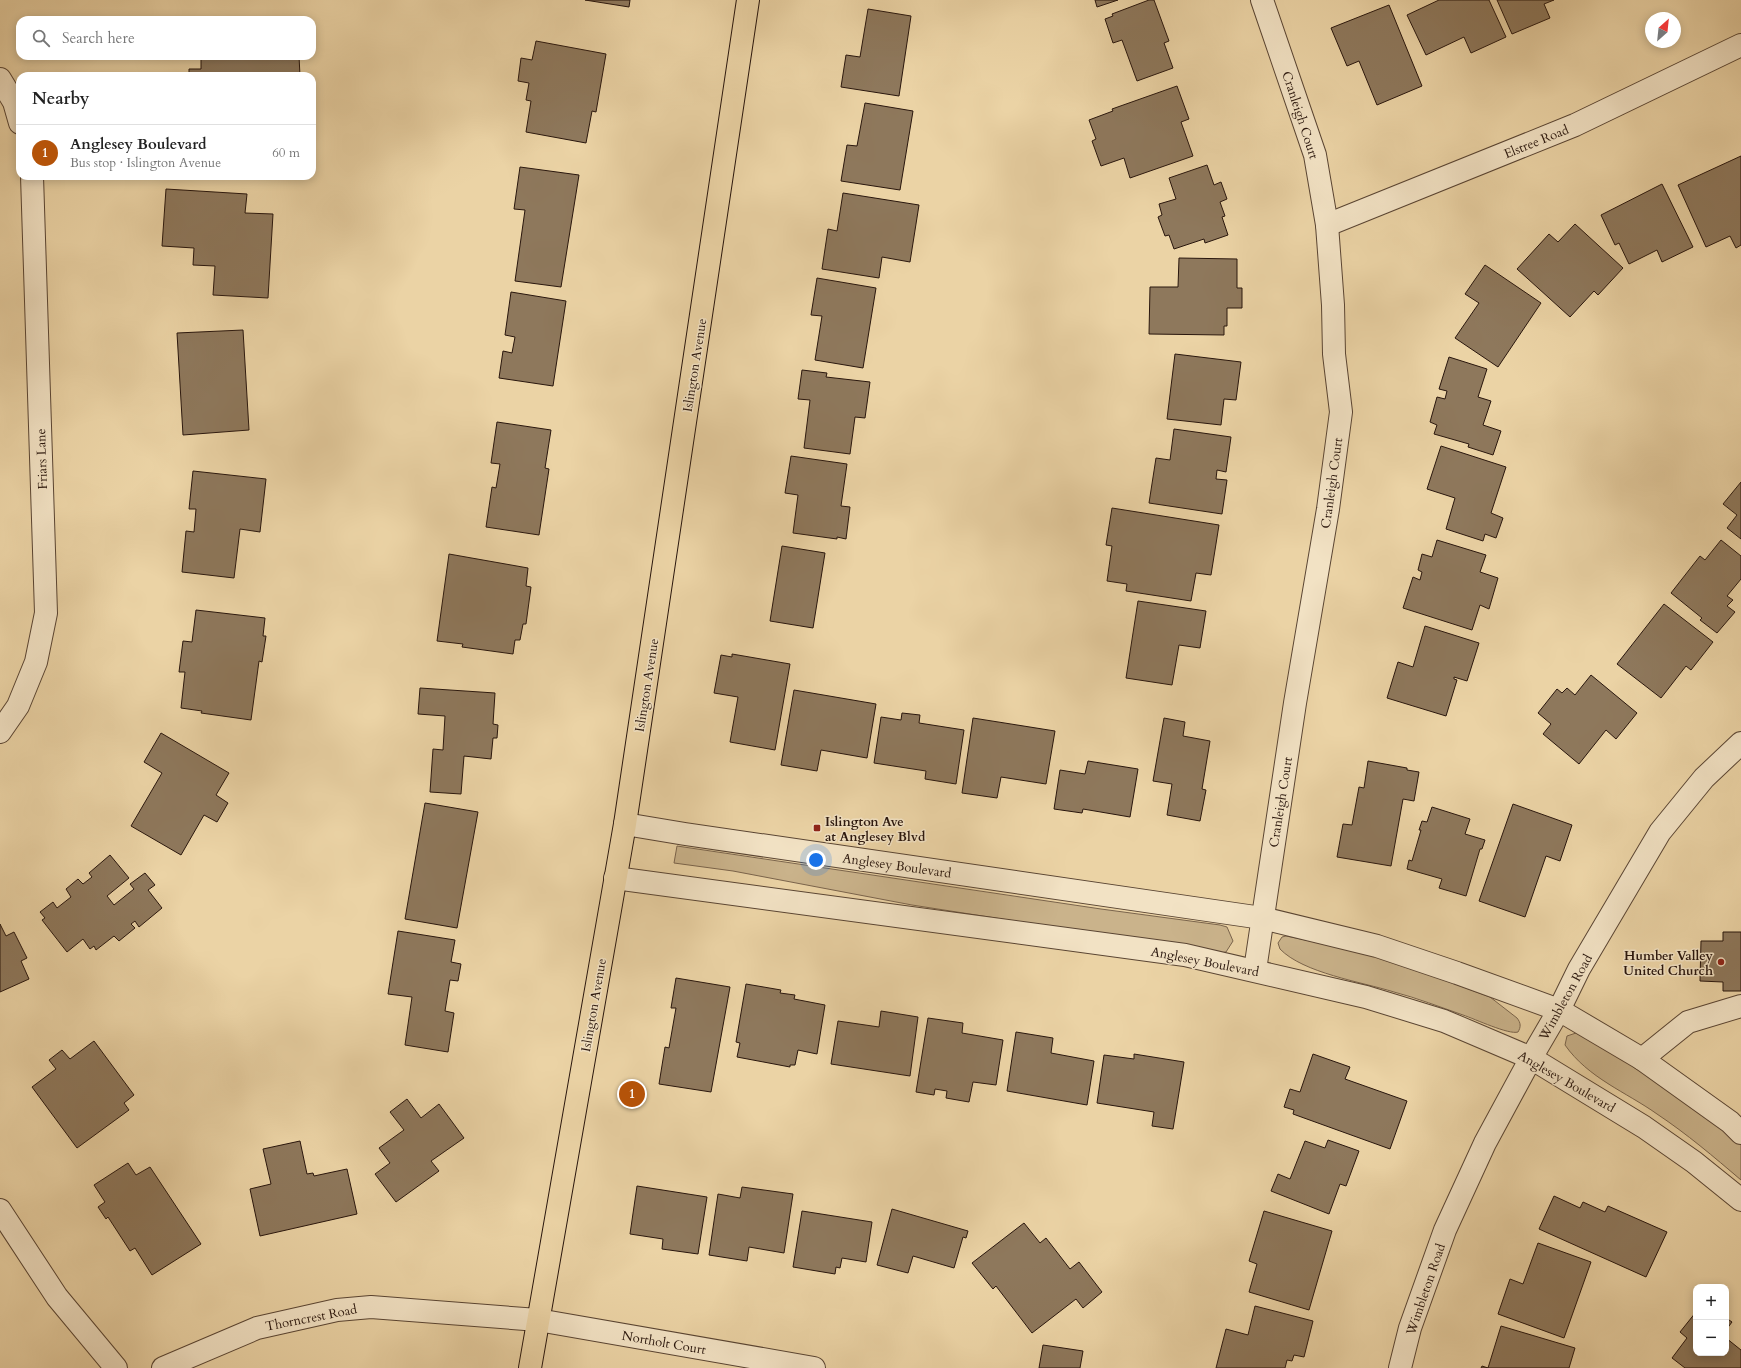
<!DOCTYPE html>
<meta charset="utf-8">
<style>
:root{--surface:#fff;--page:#f2f2f2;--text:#222;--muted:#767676;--line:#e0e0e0;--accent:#b45309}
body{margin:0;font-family:Cardo,serif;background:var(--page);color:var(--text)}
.controls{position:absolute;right:12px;bottom:12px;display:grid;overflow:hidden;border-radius:8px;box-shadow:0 2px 10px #0003}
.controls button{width:36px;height:36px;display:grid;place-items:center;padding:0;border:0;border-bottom:1px solid var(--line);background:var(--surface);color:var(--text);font:20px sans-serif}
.compass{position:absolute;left:1645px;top:12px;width:36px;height:36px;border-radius:50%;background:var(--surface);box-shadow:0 2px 10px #0003;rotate:27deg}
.you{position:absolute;left:816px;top:860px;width:14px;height:14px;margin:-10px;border:3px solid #fff;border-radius:50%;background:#1a73e8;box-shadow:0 0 0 6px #1a73e833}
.badge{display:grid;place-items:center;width:26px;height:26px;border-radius:50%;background:var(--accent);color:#fff;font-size:13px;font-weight:700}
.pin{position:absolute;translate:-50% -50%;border:2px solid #fff;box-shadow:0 1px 4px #0006}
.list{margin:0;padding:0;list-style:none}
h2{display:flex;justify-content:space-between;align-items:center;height:52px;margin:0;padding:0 16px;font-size:17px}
h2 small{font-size:13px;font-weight:400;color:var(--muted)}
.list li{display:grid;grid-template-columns:26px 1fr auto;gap:12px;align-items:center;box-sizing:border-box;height:56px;padding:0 16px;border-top:1px solid var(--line)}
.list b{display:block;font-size:15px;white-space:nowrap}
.list p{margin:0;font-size:13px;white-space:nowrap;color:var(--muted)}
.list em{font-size:13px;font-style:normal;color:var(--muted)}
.icon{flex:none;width:22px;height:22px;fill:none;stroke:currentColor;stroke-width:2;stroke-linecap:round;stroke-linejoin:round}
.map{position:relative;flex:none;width:1741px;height:1368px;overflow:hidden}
.search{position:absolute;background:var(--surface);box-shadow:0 2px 10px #0003;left:16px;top:16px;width:300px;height:44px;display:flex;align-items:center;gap:10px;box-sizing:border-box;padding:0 14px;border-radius:12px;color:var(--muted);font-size:15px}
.panel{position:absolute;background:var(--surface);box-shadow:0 2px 10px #0003;left:16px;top:72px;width:300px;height:108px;border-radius:12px}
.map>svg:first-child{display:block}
.green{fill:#cab38b;stroke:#7a644c}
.building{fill:#8e785c;stroke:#29160d}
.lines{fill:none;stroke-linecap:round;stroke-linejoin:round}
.minor-casing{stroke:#5a4533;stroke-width:24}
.major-casing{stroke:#29160d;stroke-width:24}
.minor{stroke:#f2e2c4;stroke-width:22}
.major{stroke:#ebd3a5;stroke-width:22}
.poi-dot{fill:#8f2418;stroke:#f2e2c4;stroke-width:1.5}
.labels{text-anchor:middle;stroke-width:3;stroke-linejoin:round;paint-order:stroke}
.street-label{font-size:13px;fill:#29160d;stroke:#f2e2c4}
.poi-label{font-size:13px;font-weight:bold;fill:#29160d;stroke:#f2e2c4;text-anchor:start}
</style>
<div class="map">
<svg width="1741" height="1368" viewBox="0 0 1741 1368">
<rect width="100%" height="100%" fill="#ebd3a5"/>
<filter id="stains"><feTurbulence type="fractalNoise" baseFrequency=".005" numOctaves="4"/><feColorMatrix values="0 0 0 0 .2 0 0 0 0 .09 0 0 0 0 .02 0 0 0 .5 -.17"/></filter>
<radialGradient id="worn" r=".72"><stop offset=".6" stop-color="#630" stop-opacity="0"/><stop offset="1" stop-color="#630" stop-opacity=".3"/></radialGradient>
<!-- green -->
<g class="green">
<polygon points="677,846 1101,909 1220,925 1227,927 1233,941 1226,952 1220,953 912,905 733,871 674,863"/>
<path d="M1286,936L1354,950L1404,965L1490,997L1517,1018C1521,1023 1521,1027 1518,1032C1509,1035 1475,1019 1463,1015C1440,1007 1417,998 1394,992C1362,982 1303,973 1280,949L1278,943L1282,937Z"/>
<path d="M1576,1033C1634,1063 1691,1102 1741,1144V1180C1714,1157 1687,1134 1657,1114C1626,1092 1588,1078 1565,1045L1567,1036Z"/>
</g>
<!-- building -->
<g class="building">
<polygon points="585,0 630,0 629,7"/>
<polygon points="1095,0 1118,0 1097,7"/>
<polygon points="1149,0 1154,0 1169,41 1164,43 1173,68 1137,81 1122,40 1113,43 1105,19 1113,16 1112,14"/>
<polygon points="1439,0 1489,0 1506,37 1471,53 1464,37 1426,55 1407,15"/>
<polygon points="1497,0 1554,0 1544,4 1550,18 1512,34"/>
<polygon points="1389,5 1422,86 1377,105 1359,61 1347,66 1331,28"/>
<polygon points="868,9 911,16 899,96 841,87 846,55 860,57"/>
<polygon points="536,41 606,54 596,112 592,111 586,143 526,132 531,101 526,100 529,83 518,81 521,58 532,60"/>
<polygon points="201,56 299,56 300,76 186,76 189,75 189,69 201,69"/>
<polygon points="1177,86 1189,119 1181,122 1193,156 1130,178 1124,158 1101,166 1092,141 1096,139 1089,120 1113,111 1112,109"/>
<polygon points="865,103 913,111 900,190 841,181 847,145 857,146"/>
<polygon points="1741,156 1741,245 1736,248 1730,236 1706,247 1678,185"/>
<polygon points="1207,165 1214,185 1221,182 1227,199 1220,202 1225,216 1222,217 1228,235 1205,243 1204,239 1174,249 1169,235 1165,236 1158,217 1162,215 1159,204 1176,199 1169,178"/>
<polygon points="520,167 579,175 561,287 515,281 525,210 514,209"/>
<polygon points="1662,184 1693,247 1662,262 1657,250 1629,264 1619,243 1615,245 1601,215"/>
<polygon points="166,189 247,194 245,213 273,214 268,298 213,295 215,266 193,265 194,248 162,246"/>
<polygon points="843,193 919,205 910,262 882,257 879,278 822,269 828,229 837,231"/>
<polygon points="1575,224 1623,268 1598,295 1594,291 1570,317 1517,269 1549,234 1558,242"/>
<polygon points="1179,258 1237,259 1237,288 1242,288 1242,308 1227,308 1227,326 1224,326 1224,335 1149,334 1150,287 1178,287"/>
<polygon points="1485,265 1541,303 1498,367 1455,338 1479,303 1465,294"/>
<polygon points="817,278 876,288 863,368 815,360 822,316 811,315"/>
<polygon points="511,292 566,301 553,386 499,378 503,351 512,353 515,337 505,335"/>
<polygon points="243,330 249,430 183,435 177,333"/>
<polygon points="1175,354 1241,362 1236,400 1224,399 1221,425 1167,419"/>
<polygon points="1449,357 1487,369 1478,397 1491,401 1483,425 1501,431 1493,455 1468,447 1469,444 1434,434 1437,425 1430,422 1437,397 1445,399 1447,391 1439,389"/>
<polygon points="802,370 827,373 826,377 870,382 865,418 855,417 850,454 804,448 810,400 798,399"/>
<polygon points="497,422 551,430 545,468 549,469 539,535 486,527 492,487 496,488 500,464 491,463"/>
<polygon points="1174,429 1231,437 1226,472 1217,470 1216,479 1227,480 1222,514 1149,503 1156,458 1170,460"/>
<polygon points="1441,446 1506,467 1491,513 1503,518 1496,538 1485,534 1483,541 1446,529 1455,498 1427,489"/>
<polygon points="791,456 847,464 841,506 850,507 846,539 837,537 837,539 793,533 798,495 785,493"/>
<polygon points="193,471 266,479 260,532 240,529 234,578 182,572 186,531 194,532 196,509 189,509"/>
<polygon points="1741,482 1741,539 1727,528 1737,515 1723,504"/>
<polygon points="1112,508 1219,525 1211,575 1196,573 1191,601 1126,591 1127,584 1107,581 1112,546 1106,545"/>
<polygon points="1437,540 1486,555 1480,572 1498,578 1489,609 1480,605 1472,630 1403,608 1413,577 1420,580 1422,572 1418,570 1422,554 1432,557"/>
<polygon points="1721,540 1741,556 1741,579 1727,596 1733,600 1727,606 1735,612 1717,633 1700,620 1702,618 1671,593 1700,556 1705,560"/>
<polygon points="782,546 825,553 813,628 770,621"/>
<polygon points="449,554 528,568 526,586 531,587 526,624 523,624 520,640 515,640 513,654 462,647 463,644 437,641"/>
<polygon points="1138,601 1206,611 1200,648 1179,645 1172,685 1126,678"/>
<polygon points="1664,604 1713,642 1691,670 1686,666 1661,698 1617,664"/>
<polygon points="196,610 265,618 263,636 266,636 262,662 259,661 251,720 201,713 202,711 181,708 185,672 179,672 183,641 192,642"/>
<polygon points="1425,626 1479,643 1467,681 1454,677 1454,679 1457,680 1446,716 1387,698 1398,662 1413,667"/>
<polygon points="732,654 790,664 775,750 730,742 738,697 714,693 721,655 732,657"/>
<polygon points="1591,675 1637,713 1616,739 1606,730 1579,764 1543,734 1551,724 1538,713 1557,689 1562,693 1567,688 1575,695"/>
<polygon points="420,688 495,693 493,724 498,725 497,738 493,738 491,759 464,756 461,794 430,792 433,749 443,750 445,716 418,714"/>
<polygon points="794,690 876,704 867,758 821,750 817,771 781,765"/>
<polygon points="902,713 920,715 919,723 964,730 956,784 925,779 926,771 874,763 881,717 901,720"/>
<polygon points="973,718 1055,731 1046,784 1001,777 997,798 962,793"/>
<polygon points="1164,718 1185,722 1183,736 1210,741 1202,789 1206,790 1200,821 1167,815 1172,784 1153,781"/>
<polygon points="161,733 229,773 216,795 228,803 217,822 204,815 181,855 131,826 162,773 144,762"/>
<polygon points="1088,761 1138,769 1130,817 1083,809 1082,813 1054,809 1060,770 1085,774"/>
<polygon points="1368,761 1407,768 1407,770 1419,772 1414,801 1403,799 1391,866 1337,857 1343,824 1352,825 1359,787 1364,788"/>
<polygon points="425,803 478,812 457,928 405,919"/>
<polygon points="1513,804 1572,825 1560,861 1546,856 1525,917 1479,901"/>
<polygon points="1432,807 1470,819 1465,834 1485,840 1482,849 1480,849 1466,896 1439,888 1442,879 1407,869 1409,860 1412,861 1421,830 1419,830 1422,821 1427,822"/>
<polygon points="110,855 129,878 107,896 114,905 134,889 130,884 145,873 155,885 148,890 162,908 139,927 135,921 131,924 135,928 119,941 114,936 96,950 94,946 90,949 83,939 67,952 42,920 45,918 40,912 53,902 57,908 71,897 66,889 78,879 83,884 92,877 89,873"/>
<polygon points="0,924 6,936 14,932 27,958 21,961 29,979 0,992"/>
<polygon points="398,931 455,940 451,962 461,964 458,981 450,980 445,1011 454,1013 448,1052 405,1045 412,997 388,994"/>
<polygon points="1723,932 1741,932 1741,991 1723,991 1723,982 1700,981 1701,941 1723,941"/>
<polygon points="676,978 730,987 711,1092 659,1084 665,1047 669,1048 676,1008 671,1008"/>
<polygon points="746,984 781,990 780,993 795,995 794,999 825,1005 817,1054 798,1050 795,1065 790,1065 790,1067 737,1057 740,1043 736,1042"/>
<polygon points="881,1011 918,1017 910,1076 831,1064 838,1021 879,1027"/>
<polygon points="928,1018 963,1023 962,1033 1003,1040 996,1085 973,1082 969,1102 946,1098 947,1091 935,1089 934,1095 916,1092"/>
<polygon points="1016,1032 1053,1038 1051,1053 1094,1061 1087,1105 1007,1091"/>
<polygon points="94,1041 134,1095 124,1103 129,1110 77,1148 32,1087 56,1069 49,1060 62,1050 70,1059"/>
<polygon points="1134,1054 1184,1062 1173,1129 1152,1126 1154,1112 1097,1103 1104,1055 1134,1059"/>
<polygon points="1313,1054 1350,1067 1345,1079 1407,1101 1390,1149 1293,1114 1294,1110 1284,1107 1290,1089 1300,1092"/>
<polygon points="407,1099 421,1118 439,1104 464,1138 431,1161 439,1171 396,1202 375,1174 390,1163 379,1148 404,1130 390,1112"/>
<polygon points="1328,1140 1359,1151 1346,1186 1340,1184 1329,1214 1271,1191 1278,1174 1290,1179 1305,1141 1325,1148"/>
<polygon points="300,1141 307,1174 313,1173 314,1176 347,1169 357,1214 260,1236 250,1189 271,1184 263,1149"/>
<polygon points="128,1163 136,1175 150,1167 201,1244 152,1275 135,1248 130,1251 108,1217 106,1219 98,1207 105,1202 94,1185"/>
<polygon points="637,1186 707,1197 698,1254 662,1249 663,1239 630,1234"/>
<polygon points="742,1187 793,1194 784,1253 749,1247 747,1261 709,1255 718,1194 740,1198"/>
<polygon points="1554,1196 1580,1208 1583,1202 1605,1212 1608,1206 1667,1232 1646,1277 1539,1229"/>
<polygon points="892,1209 968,1231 966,1238 963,1237 954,1268 913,1256 908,1273 877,1265"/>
<polygon points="802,1211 872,1222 866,1262 842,1258 840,1268 836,1267 835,1274 793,1267"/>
<polygon points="1264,1211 1332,1231 1309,1310 1249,1292 1257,1264 1249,1261"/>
<polygon points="1024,1223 1040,1243 1046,1238 1070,1269 1079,1262 1102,1292 1083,1308 1076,1299 1032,1333 996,1286 993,1289 972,1263"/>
<polygon points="1538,1243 1591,1262 1564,1338 1498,1314 1510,1279 1523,1284"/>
<polygon points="1255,1306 1313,1321 1304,1357 1294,1355 1292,1361 1287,1360 1285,1368 1216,1368 1226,1329 1248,1335"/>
<polygon points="1696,1312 1696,1353 1726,1353 1726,1338 1741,1350 1741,1368 1685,1368 1672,1358 1687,1338 1680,1332"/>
<polygon points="1726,1318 1732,1322 1726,1330"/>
<polygon points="1501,1326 1575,1348 1569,1368 1481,1368 1482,1366 1488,1368"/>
<polygon points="1043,1345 1083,1351 1080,1368 1039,1368"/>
</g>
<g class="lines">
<defs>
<g id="minor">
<polyline points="0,79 14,102 20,123"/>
<polyline points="1327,225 1575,125 1741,45"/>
<polyline points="0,732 18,706 36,662 46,613 32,176"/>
<polyline points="625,824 685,834 1262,918 1377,946 1457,973 1559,1010 1642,1059 1730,1122 1741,1133"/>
<polyline points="615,878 1185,955 1366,997 1444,1021 1531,1058 1644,1127 1694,1162 1741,1200"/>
<polyline points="1255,970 1295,703 1328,509 1341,412 1334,354 1333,305 1327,225 1315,155 1262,0"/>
<polyline points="1642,1059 1688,1022 1741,1006"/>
<polyline points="0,1210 57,1297 116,1368"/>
<polyline points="163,1368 257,1328 337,1310 371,1307 538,1320 814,1368"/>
<polyline points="1400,1368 1410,1328 1445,1230 1485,1143 1531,1058 1559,1010 1579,969 1660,832 1704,778 1741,743"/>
</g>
<polyline id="major" points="530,1368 625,824 748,0"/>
</defs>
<!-- minor casing -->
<use href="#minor" class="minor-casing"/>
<!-- major casing -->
<use href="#major" class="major-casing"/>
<!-- minor -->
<use href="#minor" class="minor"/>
<!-- major -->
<use href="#major" class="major"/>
</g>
<!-- markers -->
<g class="poi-dot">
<rect x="813" y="824" width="8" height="8" rx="2"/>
<circle cx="1721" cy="962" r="4"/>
</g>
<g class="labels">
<!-- street labels -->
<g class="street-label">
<text transform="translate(1301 115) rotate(72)" y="5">Cranleigh Court</text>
<text transform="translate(1536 141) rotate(-22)" y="5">Elstree Road</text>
<text transform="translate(694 365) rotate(-81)" y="5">Islington Avenue</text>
<text transform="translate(41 459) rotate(-92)" y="5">Friars Lane</text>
<text transform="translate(1331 483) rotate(-82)" y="5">Cranleigh Court</text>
<text transform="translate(646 685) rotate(-81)" y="5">Islington Avenue</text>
<text transform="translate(1280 802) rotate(-81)" y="5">Cranleigh Court</text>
<text transform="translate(897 865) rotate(8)" y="5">Anglesey Boulevard</text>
<text transform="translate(1205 961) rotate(11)" y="5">Anglesey Boulevard</text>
<text transform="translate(1565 997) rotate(-61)" y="5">Wimbleton Road</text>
<text transform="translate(593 1005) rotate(-80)" y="5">Islington Avenue</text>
<text transform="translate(1567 1081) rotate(30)" y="5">Anglesey Boulevard</text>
<text transform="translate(1425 1289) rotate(-71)" y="5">Wimbleton Road</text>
<text transform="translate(311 1317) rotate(-11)" y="5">Thorncrest Road</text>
<text transform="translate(664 1342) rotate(10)" y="5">Northolt Court</text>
</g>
<!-- poi labels -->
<g class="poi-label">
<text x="825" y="826">Islington Ave<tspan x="825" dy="15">at Anglesey Blvd</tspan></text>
<text x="1713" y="960" text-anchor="end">Humber Valley<tspan x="1713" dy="15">United Church</tspan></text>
</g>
</g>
<rect width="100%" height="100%" filter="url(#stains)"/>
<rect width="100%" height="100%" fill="url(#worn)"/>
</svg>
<div class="controls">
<button>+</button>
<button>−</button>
</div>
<svg class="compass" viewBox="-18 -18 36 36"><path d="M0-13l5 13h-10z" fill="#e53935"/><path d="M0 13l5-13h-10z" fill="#767676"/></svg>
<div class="you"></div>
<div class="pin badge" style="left:632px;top:1094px">1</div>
<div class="search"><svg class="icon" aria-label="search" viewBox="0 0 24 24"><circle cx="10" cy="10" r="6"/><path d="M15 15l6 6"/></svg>Search here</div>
<section class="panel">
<h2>Nearby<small></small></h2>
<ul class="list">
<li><span class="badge">1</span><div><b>Anglesey Boulevard</b><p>Bus stop · Islington Avenue</p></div><em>60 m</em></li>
</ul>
</section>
</div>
